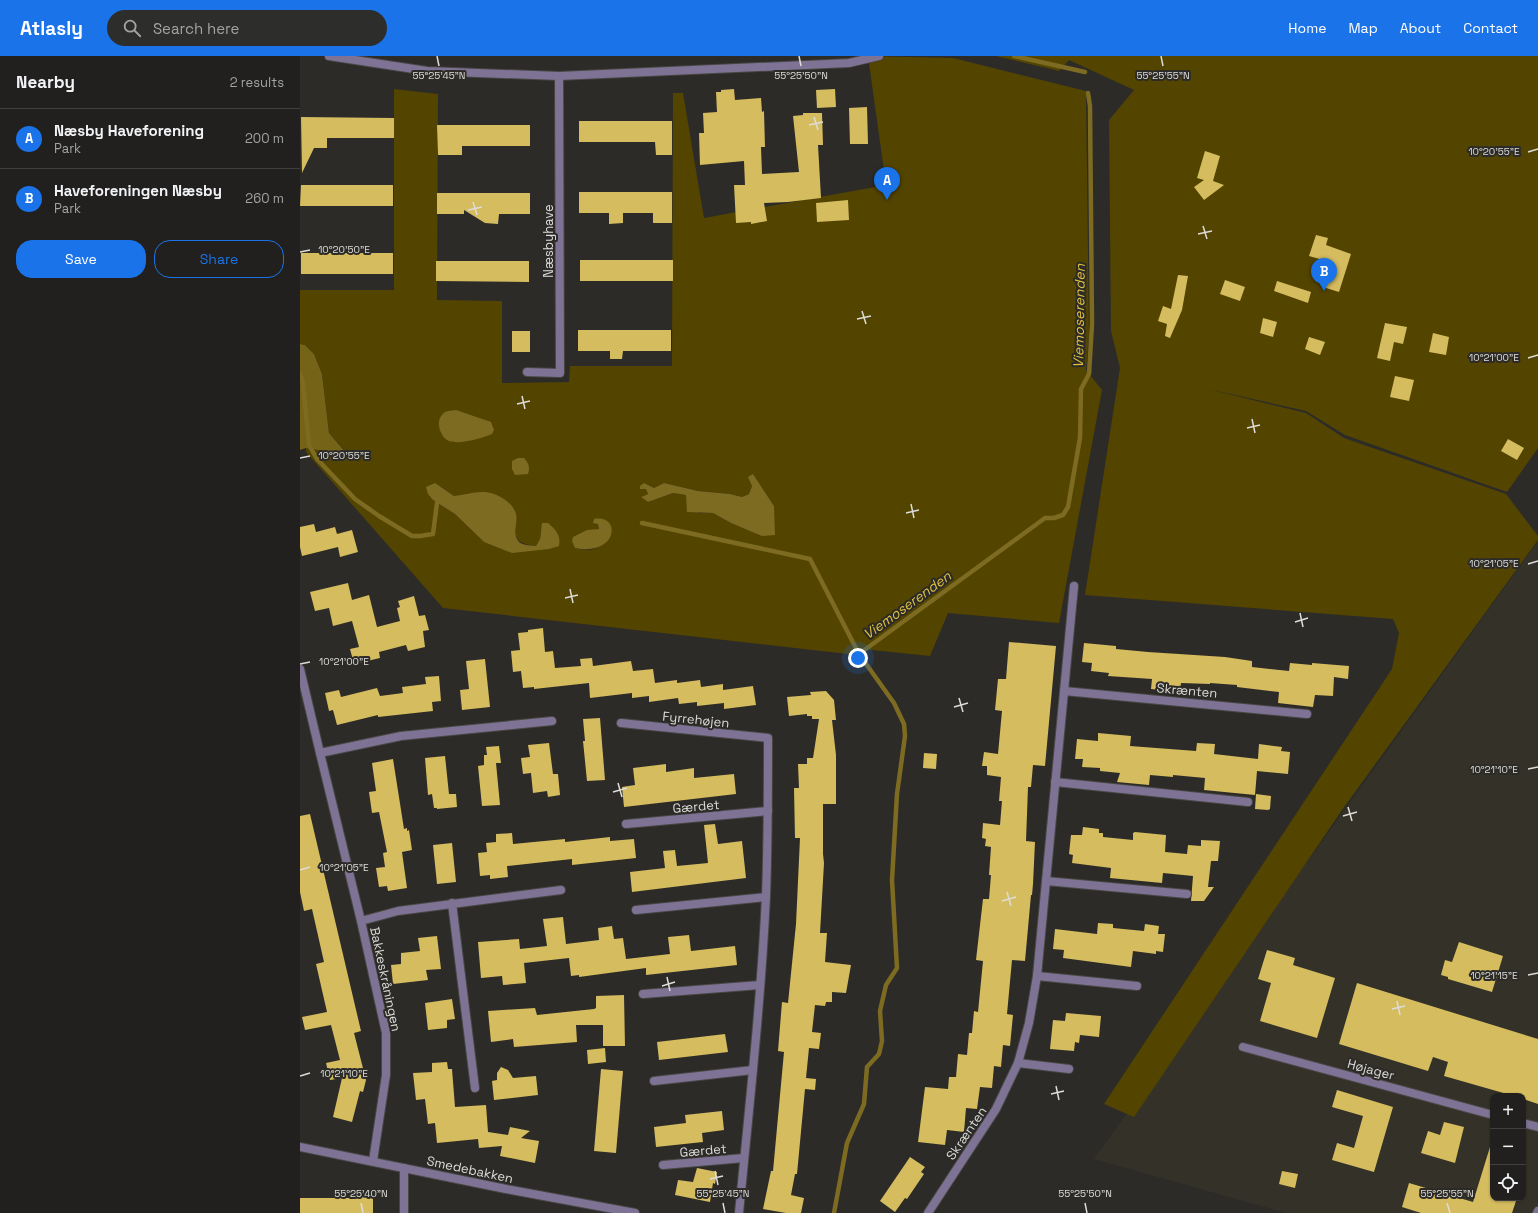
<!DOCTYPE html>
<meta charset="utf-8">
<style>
:root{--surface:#21201e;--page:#2d2d2b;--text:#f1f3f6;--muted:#a2a3a4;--line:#3e3e3c;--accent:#1a73e8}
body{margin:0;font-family:"Space Grotesk",sans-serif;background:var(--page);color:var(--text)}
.controls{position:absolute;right:12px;bottom:12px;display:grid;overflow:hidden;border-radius:8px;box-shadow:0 1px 3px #0004}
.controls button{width:36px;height:36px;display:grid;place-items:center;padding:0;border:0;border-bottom:1px solid var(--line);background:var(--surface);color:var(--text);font:20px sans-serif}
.you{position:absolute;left:558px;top:602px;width:14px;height:14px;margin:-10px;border:3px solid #fff;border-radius:50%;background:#1a73e8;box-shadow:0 0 0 6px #1a73e833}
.badge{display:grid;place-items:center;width:26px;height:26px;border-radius:50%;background:var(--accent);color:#fff;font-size:13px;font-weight:700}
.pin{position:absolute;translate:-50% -33px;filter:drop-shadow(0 1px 2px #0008)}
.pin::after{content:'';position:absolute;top:21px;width:14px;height:12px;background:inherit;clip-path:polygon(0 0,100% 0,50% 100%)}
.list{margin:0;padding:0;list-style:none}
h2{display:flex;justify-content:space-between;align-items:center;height:52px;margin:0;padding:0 16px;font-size:17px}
h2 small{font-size:13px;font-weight:400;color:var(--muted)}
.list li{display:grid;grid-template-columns:26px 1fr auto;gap:12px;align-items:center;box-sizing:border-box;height:60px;padding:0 16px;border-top:1px solid var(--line)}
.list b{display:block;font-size:15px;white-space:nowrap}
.list p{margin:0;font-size:13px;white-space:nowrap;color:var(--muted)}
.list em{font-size:13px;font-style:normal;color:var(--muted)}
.actions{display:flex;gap:8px;padding:12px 16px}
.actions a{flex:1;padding:9px 0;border:1px solid var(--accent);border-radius:16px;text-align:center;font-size:14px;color:var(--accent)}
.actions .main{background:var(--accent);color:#fff}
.icon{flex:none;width:22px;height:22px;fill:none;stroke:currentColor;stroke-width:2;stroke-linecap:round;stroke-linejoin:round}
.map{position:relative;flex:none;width:1238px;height:1157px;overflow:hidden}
header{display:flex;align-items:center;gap:24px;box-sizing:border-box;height:56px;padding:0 20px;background:var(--accent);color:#fff}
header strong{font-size:19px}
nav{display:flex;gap:22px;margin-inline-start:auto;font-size:14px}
.search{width:280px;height:36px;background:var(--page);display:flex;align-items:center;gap:10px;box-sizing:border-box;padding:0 14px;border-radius:22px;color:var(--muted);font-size:15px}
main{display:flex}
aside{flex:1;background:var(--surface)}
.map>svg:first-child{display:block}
.built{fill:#343228;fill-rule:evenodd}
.green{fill:#534400;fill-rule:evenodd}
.forest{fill:#756317}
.water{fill:#7d6b22}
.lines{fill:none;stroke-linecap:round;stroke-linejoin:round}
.stream{stroke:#7d6b22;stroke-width:4.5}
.building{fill:#d5bc5f}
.minor-casing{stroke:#484744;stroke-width:10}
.tertiary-casing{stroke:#484744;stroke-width:10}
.minor{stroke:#7e7395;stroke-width:8}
.tertiary{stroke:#7e7395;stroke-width:8}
.ticks{fill:none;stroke:#dddcd9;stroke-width:1.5}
.labels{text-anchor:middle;stroke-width:4;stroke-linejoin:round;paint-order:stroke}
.street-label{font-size:13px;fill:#dddcd9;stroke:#2c2b28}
.water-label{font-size:14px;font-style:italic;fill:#e1c13e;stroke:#2c2b28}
.ticks-label{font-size:10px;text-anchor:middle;fill:#dddcd9;stroke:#2c2b28;stroke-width:4;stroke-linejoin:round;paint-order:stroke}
</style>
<header>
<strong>Atlasly</strong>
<div class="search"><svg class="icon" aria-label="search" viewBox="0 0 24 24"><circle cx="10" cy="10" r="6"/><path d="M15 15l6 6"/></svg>Search here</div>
<nav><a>Home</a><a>Map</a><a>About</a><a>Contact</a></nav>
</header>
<main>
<aside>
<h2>Nearby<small>2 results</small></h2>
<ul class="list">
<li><span class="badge">A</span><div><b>Næsby Haveforening</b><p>Park</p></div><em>200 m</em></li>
<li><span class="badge">B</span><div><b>Haveforeningen Næsby</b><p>Park</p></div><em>260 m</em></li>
</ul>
<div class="actions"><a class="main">Save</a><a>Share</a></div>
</aside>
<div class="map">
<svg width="1238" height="1157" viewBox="0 0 1238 1157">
<rect width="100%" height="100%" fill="#2c2b28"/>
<!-- built -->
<path class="built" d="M1238,485V1157H986L794,1103ZM1193,1040H1223V1142H1193Z"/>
<!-- green -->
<g class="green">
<path d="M568,0L653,2L786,35L789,280L786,314L802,334L759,567L648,557L630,600L562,593L566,600L143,552L6,396V392L48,398L29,377L22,318L14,298L5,289L0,288V234H94V33L138,38L137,244L202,245V327L269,326L270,310H372L373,37H383L404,162L586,129ZM453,418L474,450L462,479L431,467L413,457H399L387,439L373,437L348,446L341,441L348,438L344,427L354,432L364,427L398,435L430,438L442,441L449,438L452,430ZM135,427L154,440L216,459C215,481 212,487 236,490L240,483L241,474L249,493L184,486L155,458L133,444ZM298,468L312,476C299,492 296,497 275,492L296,473H299Z"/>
<polygon points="696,0 1238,0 1238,392 1207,436 1045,379 1006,355 908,333 1006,357 1044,382 1206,438 1238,480 1238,484 1042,754 834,1061 804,1048 1092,613 1099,577 1093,563 785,539 820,312 811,275 809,64 834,34 769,4 759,15"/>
</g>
<!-- forest -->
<polygon class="forest" points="0,288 5,289 14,298 22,318 29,377 48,399 6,392 0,394"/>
<!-- water -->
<g class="water">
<path d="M156,354L191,366L194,374L192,378C183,382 159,389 149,385C141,382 135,366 142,359C145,354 151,355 156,354Z"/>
<path d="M218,402H224C229,407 230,412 228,418L215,419L212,413V405Z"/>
<polygon points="453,418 474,450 475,479 462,480 431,467 413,457 387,456 386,439 373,437 348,446 341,441 348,438 346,433 340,433 340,430 344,427 354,432 364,427 398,435 430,438 442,441 449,438 452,430 448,421"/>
<path d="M135,427L154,440C164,439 173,436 182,436C195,435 213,446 216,458C218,466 213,475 217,483C220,490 230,489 236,490L240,483L242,467H248C256,474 261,479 259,490L249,493L212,497L184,486L155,458L133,444L128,438L126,431Z"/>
<path d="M294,463C322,458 318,501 275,492L272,485L273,481L287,474L299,473L298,468L293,467Z"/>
</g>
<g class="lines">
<!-- stream -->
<g class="stream">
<polyline points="714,0 785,16"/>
<polyline points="0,318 3,327 9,389 17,403 55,443 79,460 112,480 120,480 133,478 137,447"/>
<polyline points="342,467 510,503 559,598"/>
<polyline points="534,1157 547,1087 564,1048 567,1011 579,998 582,985 580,955 586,929 597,912 592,824 597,738 605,680 604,668 594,647 559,598 745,462 754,462 763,459 768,451 780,382 781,333 789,318 792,268 790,50 788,37"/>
</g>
</g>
<!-- building -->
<g class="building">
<polygon points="434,33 435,44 461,42 462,56 464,55 465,91 461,91 462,118 499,116 493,60 503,59 503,57 522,57 523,89 518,89 521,142 488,146 464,147 467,165 451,168 451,166 436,167 434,129 445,129 444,105 400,109 399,77 404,77 403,57 417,56 416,36 421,36 421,34"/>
<polygon points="535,33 536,51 517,52 516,34"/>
<polygon points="567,51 568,88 550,88 549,52"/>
<polygon points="1,61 94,62 94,82 27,82 27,92 14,92 2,117"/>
<polygon points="279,65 372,65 372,99 356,99 355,86 279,86"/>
<polygon points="137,69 230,69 230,90 162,90 162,99 138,99"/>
<polygon points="905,95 920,100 913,125 924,129 904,144 894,131 904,124 897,122"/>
<polygon points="1,129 93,129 93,150 0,150"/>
<polygon points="279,136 372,136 372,167 353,167 353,157 323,157 323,167 309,168 309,157 279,157"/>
<polygon points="137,137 230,137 230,158 199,158 198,168 185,167 164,154 164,158 137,158"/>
<polygon points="548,144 549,164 517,166 516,147"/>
<polygon points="1016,179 1028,182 1026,189 1051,198 1039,236 1023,231 1030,206 1009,200"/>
<rect x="1" y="197" width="92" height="21"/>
<rect x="280" y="204" width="93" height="21"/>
<polygon points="136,205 229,205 229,226 136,225"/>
<polygon points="878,219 888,220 882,254 870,282 865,280 867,268 858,265 863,250 871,253"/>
<polygon points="925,224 945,231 940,245 920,238"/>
<polygon points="977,225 1011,236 1008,247 974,235"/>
<polygon points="963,262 977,266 973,281 960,277"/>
<polygon points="1085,267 1107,271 1103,288 1094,286 1090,305 1077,302"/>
<polygon points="278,274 371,274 371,295 323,295 322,303 310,303 310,295 278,295"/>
<rect x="212" y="275" width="18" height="21"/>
<polygon points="1133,277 1149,281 1146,299 1129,296"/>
<polygon points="1009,281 1025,286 1020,299 1005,293"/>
<polygon points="1095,320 1114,324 1109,345 1090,341"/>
<polygon points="1208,383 1224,392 1217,404 1201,395"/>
<polygon points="14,468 16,476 35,471 37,478 52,474 58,496 40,501 38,491 2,500 0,491 0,471"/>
<polygon points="48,527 52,544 69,539 77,571 100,565 97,552 100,551 98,545 114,540 119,560 125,559 129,574 123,575 125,591 108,595 106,589 79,596 80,602 54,608 50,593 59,591 52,565 33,570 29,552 15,555 10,536"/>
<polygon points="243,572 245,596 253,595 255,612 281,610 280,603 292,602 293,610 331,605 333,615 353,613 355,627 377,624 377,627 400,624 401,631 423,628 423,634 453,630 456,649 424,653 424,647 397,650 397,646 379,648 378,642 349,646 349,640 332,642 332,637 290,642 289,627 234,633 234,631 223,632 221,615 213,616 211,595 220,594 218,577 228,576 228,574"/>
<polygon points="709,586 756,590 745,710 733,709 731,731 728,731 726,785 735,786 733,828 732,839 731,839 725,905 712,904 707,958 713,959 710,990 703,989 701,1011 694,1010 692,1032 680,1031 677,1053 666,1052 664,1076 647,1074 645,1089 618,1086 625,1031 648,1033 649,1021 656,1021 658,998 667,999 669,977 672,977 674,955 678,956 683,905 676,904 683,843 689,843 691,819 689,819 691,791 685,790 686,783 682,782 683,767 700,769 702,745 699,745 701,721 687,719 687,710 682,710 684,696 698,698 702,655 695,654 698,623 706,623"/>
<polygon points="784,587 816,590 816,593 848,596 925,601 952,605 952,611 989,615 990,607 1012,609 1012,607 1049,610 1048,623 1034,621 1033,640 1015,639 1013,651 978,647 979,636 937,631 937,629 910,627 910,628 881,627 880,636 851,633 852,623 808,620 809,617 791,615 792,607 782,606"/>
<polygon points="185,603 190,651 162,654 160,634 169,633 166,605"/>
<polygon points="139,620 141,645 132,646 133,655 78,661 78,659 37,669 33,654 29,655 25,637 39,634 41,641 77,632 80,640 103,637 102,631 126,628 125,621"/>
<polygon points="526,635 534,644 536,664 532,664 536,699 536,748 523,748 523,798 524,807 520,877 527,877 525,906 551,909 546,937 532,936 532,946 526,946 525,950 515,949 512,976 521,977 519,993 509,992 506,1022 516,1023 515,1034 505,1033 497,1118 495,1118 491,1139 504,1142 501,1157 486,1157 463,1153 471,1115 473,1115 484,996 478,995 482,946 488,947 496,868 500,782 495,782 494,732 499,732 498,708 507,708 507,702 513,702 519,663 512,663 512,660 507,660 507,658 489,660 487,641 511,639 510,636"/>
<polygon points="300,662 305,724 287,725 283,685 285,685 283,663"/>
<polygon points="798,677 831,680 830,690 896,695 897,687 915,688 914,698 958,703 959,688 982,691 981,695 990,696 988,718 957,715 955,739 904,734 905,722 873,719 873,721 850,719 849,729 817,726 820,717 800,715 800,712 782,711 783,703 775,703 777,683 798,685"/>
<polygon points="249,687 253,718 258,718 260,739 248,741 247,735 233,737 231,717 223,718 221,702 230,701 228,689"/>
<polygon points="199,690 201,707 196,707 200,749 182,750 178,710 184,709 184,699 187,699 186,691"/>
<polygon points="624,697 637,698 636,713 623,712"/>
<polygon points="145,700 149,738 156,738 157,751 137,753 137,752 134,752 132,738 128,739 125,702"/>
<polygon points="93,703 104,773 107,772 107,775 109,774 112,794 102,796 107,832 88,835 87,830 79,831 76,812 85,811 83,797 87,796 79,756 72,757 69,736 76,735 72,707"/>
<polygon points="366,708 366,716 394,712 394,722 434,718 436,738 324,751 322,731 335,729 333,712"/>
<polygon points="956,738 971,740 970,753 968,754 955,753"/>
<polygon points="10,758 61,975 54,977 66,1024 63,1036 60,1035 52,1066 33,1061 42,1022 30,1024 26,1007 40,1004 31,969 5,974 2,961 27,956 16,908 24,906 12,853 4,855 0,836 0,760"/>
<polygon points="415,768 418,788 442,785 446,822 332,836 330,816 365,812 363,795 375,794 377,810 408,807 404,769"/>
<polygon points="783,771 799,773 799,777 803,777 803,781 833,784 833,777 835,776 866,779 865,796 887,798 888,789 901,790 901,784 920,785 918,805 911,805 908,831 914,831 904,845 891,845 893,820 863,817 862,827 810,822 811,812 772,807 773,799 769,798 771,779 782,779"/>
<polygon points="212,777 213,788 265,783 265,786 310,781 310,785 334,783 336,802 272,809 272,803 207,810 208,821 190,823 190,819 180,820 178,797 187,796 186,787 196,786 196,778"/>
<polygon points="152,787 156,826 137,828 133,789"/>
<polygon points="263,861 266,888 299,884 298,872 312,870 314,883 323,882 326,903 370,898 368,881 389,879 391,895 435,890 437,909 346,919 346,912 279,921 279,919 271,920 269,902 224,907 226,927 203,929 202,920 181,922 178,886 219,883 220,893 247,890 243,863"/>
<polygon points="798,867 813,868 813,872 844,875 845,868 859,870 858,878 865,878 863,896 856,895 856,898 833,895 831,911 763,902 764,894 753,893 755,873 797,878"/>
<polygon points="137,880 141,913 126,914 128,924 93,928 91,909 101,908 101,897 120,895 118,882"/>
<polygon points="1159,886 1203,900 1192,936 1148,923 1148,921 1141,919 1145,904 1152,906"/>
<polygon points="967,894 995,902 993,909 1035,922 1017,982 960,965 971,927 958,923"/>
<polygon points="1057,927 1238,983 1238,1048 1223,1043 1223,1040 1214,1040 1144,1020 1148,1006 1133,1001 1128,1015 1039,988"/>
<polygon points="324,939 325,990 303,990 303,969 276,969 277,986 214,991 213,983 191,986 188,955 235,952 237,959 294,953 296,952 296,940"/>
<polygon points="152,943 155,963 147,964 147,972 128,974 125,947"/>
<polygon points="766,957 801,960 799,981 780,979 779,987 775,986 774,995 750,993 753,964 765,965"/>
<polygon points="425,978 428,996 359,1004 357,986"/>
<polygon points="305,992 306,1006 288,1008 287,994"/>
<polygon points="147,1006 148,1013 152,1013 155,1051 186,1049 188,1076 208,1079 210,1071 230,1075 221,1082 239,1085 235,1107 200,1100 202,1090 179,1092 178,1083 137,1087 135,1067 128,1068 125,1043 116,1044 113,1017 132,1016 132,1007"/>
<polygon points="201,1011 208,1014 213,1022 236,1020 238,1039 194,1044 192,1025 197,1024 197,1017"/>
<polygon points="301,1013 323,1015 316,1097 294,1095"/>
<polygon points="1037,1034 1093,1051 1074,1116 1032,1104 1037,1087 1054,1092 1063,1060 1032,1051"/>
<polygon points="422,1055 424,1074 402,1077 403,1086 356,1091 354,1071 386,1067 385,1059"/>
<polygon points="1144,1066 1164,1071 1155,1107 1121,1097 1128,1075 1140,1079"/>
<polygon points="1190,1091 1193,1091 1193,1142 1217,1142 1212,1157 1121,1157 1102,1151 1109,1127 1173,1146"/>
<polygon points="610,1101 625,1111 621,1116 624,1118 607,1143 605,1142 595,1156 580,1145"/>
<polygon points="397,1112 417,1116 415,1128 413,1127 410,1146 375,1139 378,1124 393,1126"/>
<polygon points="982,1115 998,1118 995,1132 979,1128"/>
<polygon points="51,1135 73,1135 73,1157 0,1157 0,1142 50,1142"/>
</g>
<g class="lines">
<defs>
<g id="minor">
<polyline points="29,0 127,15 259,20 549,7 579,0"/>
<polyline points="227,316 260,317 259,20"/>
<polyline points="0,613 20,697"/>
<polyline points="764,635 1007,658"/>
<path d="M321,667L468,682C468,735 468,787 466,840C461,946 449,1052 439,1157"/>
<polyline points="755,726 948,746"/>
<polyline points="326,768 468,755"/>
<polyline points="746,825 887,838"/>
<polyline points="152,847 175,1032"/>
<polyline points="336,854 466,841"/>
<polyline points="61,865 98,855 261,834"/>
<polyline points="737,920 837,930"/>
<polyline points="343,938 460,929"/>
<polyline points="943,991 1193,1059"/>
<polyline points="718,1007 769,1013"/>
<polyline points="354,1025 453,1014"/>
<polyline points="1223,1067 1238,1071"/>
<polyline points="73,1105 86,1019 86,977 61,865 20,697 101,680 252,665"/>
<polyline points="363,1109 444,1102"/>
<polyline points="104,1157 104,1112"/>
<polyline points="628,1157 696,1053 718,1007 729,967 737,920 774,530"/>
<polyline points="1237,1157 1238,1155"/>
</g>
<polyline id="tertiary" points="0,1091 206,1133 335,1157"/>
</defs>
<!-- minor casing -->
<use href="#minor" class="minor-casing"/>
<!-- tertiary casing -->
<use href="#tertiary" class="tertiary-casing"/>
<!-- minor -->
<use href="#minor" class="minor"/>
<!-- tertiary -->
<use href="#tertiary" class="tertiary"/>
</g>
<!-- ticks -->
<path class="ticks" d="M137,0L139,10M499,0L501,10M861,0L863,10M514,61L518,74M509,69L523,66M1228,96L1238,93M173,146L177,159M168,154L182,151M903,170L907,183M898,178L912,175M0,196L10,194M562,255L566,268M557,263L571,260M1228,302L1238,299M222,340L225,353M217,348L230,345M952,363L955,377M947,372L960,369M0,402L10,400M611,448L614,462M606,457L619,454M1228,508L1238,505M270,533L273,547M265,542L278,539M1000,557L1003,571M995,566L1008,562M0,608L10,606M659,642L663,656M654,651L668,647M1228,713L1238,711M318,727L322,741M313,736L327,732M1048,751L1052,765M1043,760L1057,756M0,814L10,811M707,836L711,850M702,845L716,841M1228,919L1238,917M367,921L370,935M362,930L375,926M1097,945L1100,959M1092,953L1105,950M0,1020L10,1017M756,1030L759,1044M751,1038L764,1035M415,1115L418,1129M410,1123L423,1120M61,1147L63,1157M423,1147L425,1157M785,1147L787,1157M1147,1147L1150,1157"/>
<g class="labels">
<!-- street labels -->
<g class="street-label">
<text transform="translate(248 185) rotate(-90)" y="5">Næsbyhave</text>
<text transform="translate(887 634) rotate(5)" y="5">Skrænten</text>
<text transform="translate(396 663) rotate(6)" y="5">Fyrrehøjen</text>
<text transform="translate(396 750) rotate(-5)" y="5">Gærdet</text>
<text transform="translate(86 923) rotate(78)" y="5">Bakkeskråningen</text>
<text transform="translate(1071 1013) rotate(15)" y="5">Højager</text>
<text transform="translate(666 1077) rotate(-56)" y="5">Skrænten</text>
<text transform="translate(403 1094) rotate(-5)" y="5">Gærdet</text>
<text transform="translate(170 1113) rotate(12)" y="5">Smedebakken</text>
</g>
<!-- water labels -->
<g class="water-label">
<text transform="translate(779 260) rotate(-89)" y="5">Viemoserenden</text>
<text transform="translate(607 549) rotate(-36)" y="5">Viemoserenden</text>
</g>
</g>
<g class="ticks-label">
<text x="139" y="23">55°25'45"N</text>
<text x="501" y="23">55°25'50"N</text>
<text x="863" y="23">55°25'55"N</text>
<text x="1194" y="99">10°20'55"E</text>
<text x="44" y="197">10°20'50"E</text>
<text x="1194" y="305">10°21'00"E</text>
<text x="44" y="403">10°20'55"E</text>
<text x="1194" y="511">10°21'05"E</text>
<text x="44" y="609">10°21'00"E</text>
<text x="1194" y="717">10°21'10"E</text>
<text x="44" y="815">10°21'05"E</text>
<text x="1194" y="923">10°21'15"E</text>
<text x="44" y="1021">10°21'10"E</text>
<text x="61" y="1141">55°25'40"N</text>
<text x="423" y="1141">55°25'45"N</text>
<text x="785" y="1141">55°25'50"N</text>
<text x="1147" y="1141">55°25'55"N</text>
</g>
</svg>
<div class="controls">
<button>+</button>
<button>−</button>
<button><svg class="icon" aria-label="locate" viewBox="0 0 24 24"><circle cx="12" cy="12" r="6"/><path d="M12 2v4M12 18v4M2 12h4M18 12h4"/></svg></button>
</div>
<div class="you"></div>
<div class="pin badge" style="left:587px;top:144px">A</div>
<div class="pin badge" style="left:1024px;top:235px">B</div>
</div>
</main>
